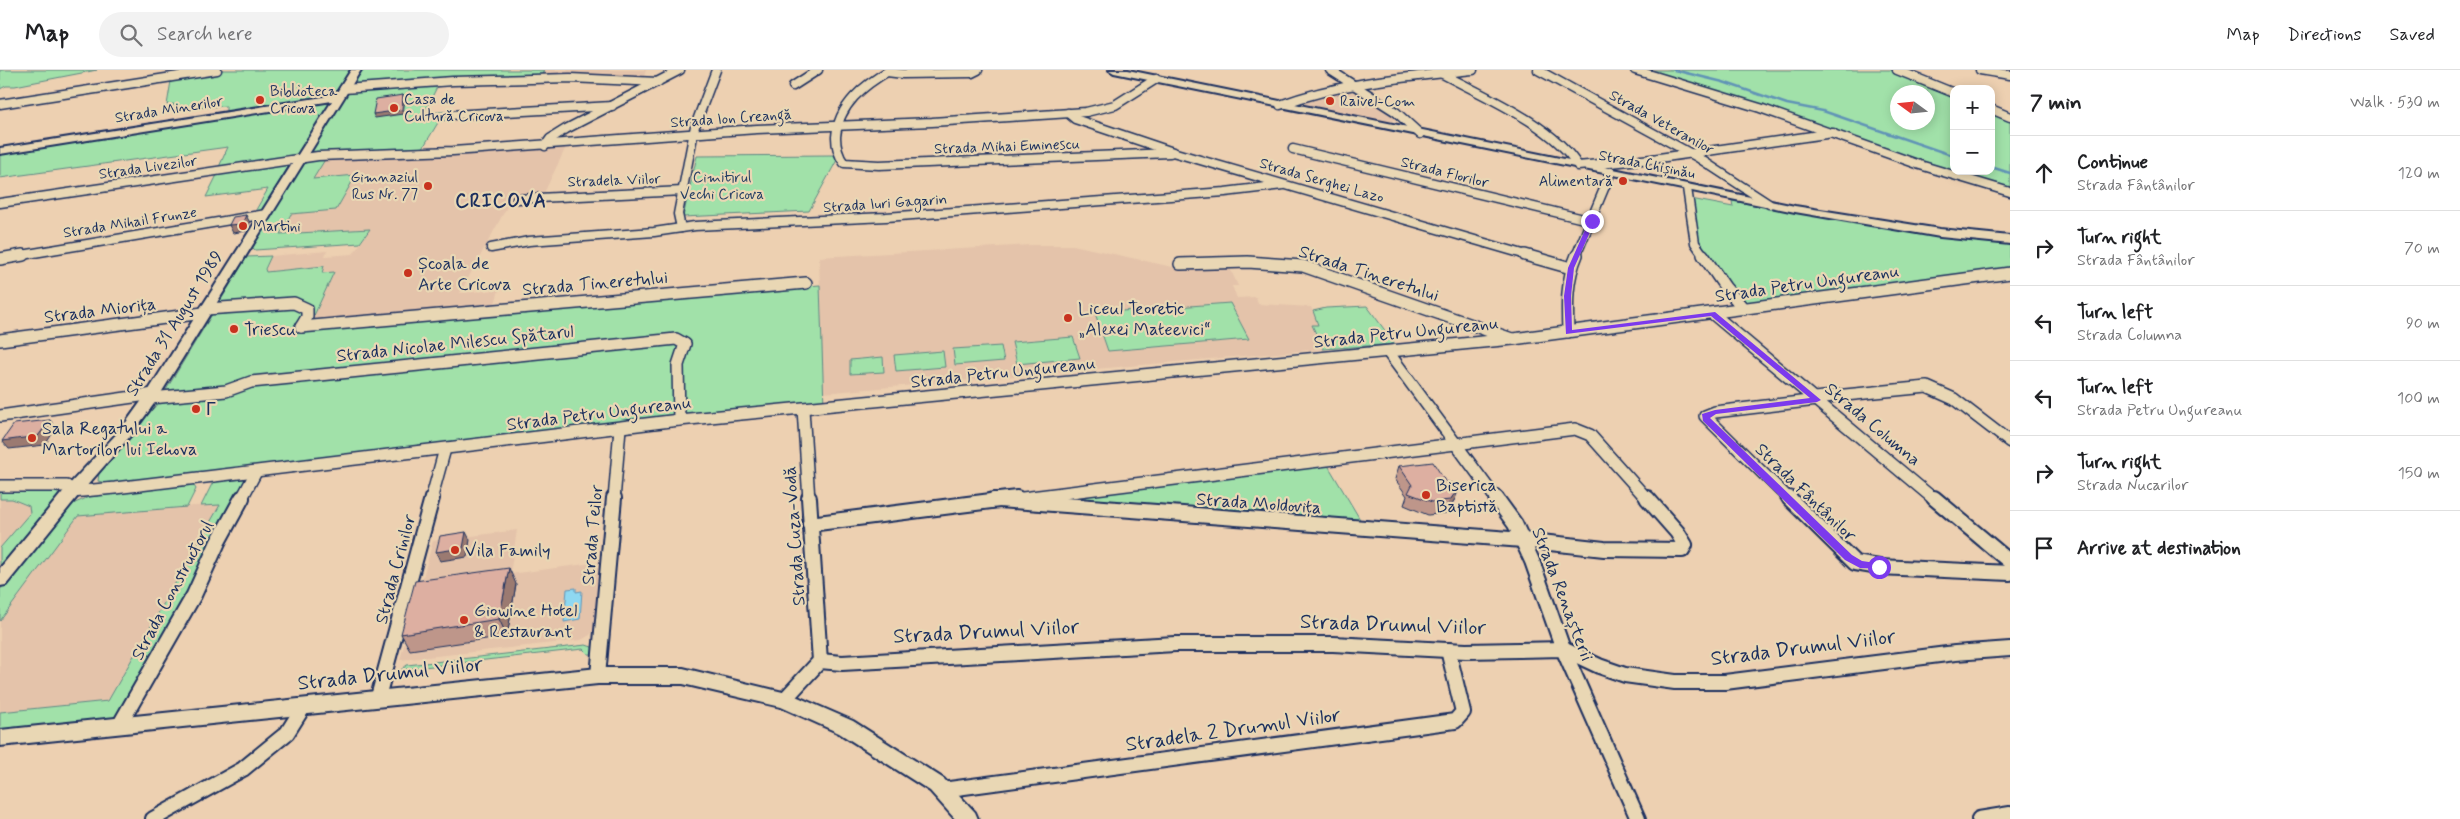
<!DOCTYPE html>
<meta charset="utf-8">
<style>
:root{--surface:#fff;--page:#f2f2f2;--text:#202124;--muted:#757577;--line:#e0e0e0}
body{margin:0;font-family:Mynerve,sans-serif;background:var(--page);color:var(--text)}
.controls{position:absolute;right:15px;top:15px;display:grid;overflow:hidden;border-radius:10px;box-shadow:0 2px 12px #0003}
.controls button{width:45px;height:45px;display:grid;place-items:center;padding:0;border:0;border-bottom:1px solid var(--line);background:var(--surface);color:var(--text);font:25px sans-serif}
.compass{position:absolute;left:1890px;top:15px;width:45px;height:45px;border-radius:50%;background:var(--surface);box-shadow:0 2px 12px #0003;rotate:285deg}
.stop{position:absolute;width:15px;height:15px;margin:-11px;border:4px solid #7c3aed;border-radius:50%;background:#fff}
.stop.end{background:#7c3aed;border-color:#fff;box-shadow:0 1px 5px #0008}
.list{margin:0;padding:0;list-style:none}
h2{display:flex;justify-content:space-between;align-items:center;height:65px;margin:0;padding:0 20px;font-size:21px}
h2 small{font-size:16px;font-weight:400;color:var(--muted)}
.list li{display:grid;grid-template-columns:32px 1fr auto;gap:15px;align-items:center;box-sizing:border-box;height:75px;padding:0 20px;border-top:1px solid var(--line)}
.list b{display:block;font-size:19px;white-space:nowrap}
.list p{margin:0;font-size:16px;white-space:nowrap;color:var(--muted)}
.list em{font-size:16px;font-style:normal;color:var(--muted)}
.icon{flex:none;width:28px;height:28px;fill:none;stroke:currentColor;stroke-width:2;stroke-linecap:round;stroke-linejoin:round}
.map{position:relative;flex:none;width:2010px;height:749px;overflow:hidden}
header{display:flex;align-items:center;gap:30px;box-sizing:border-box;height:70px;padding:0 25px;background:var(--surface);border-bottom:1px solid var(--line)}
header strong{font-size:24px}
nav{display:flex;gap:28px;margin-inline-start:auto;font-size:18px}
.search{width:350px;height:45px;background:var(--page);display:flex;align-items:center;gap:12px;box-sizing:border-box;padding:0 18px;border-radius:28px;color:var(--muted);font-size:19px}
main{display:flex}
aside{flex:1;background:var(--surface)}
.map>svg:first-child{display:block}
.built{fill:#e4c3aa}
.green{fill:#a1e1a9;stroke:#5e8884;fill-rule:evenodd}
.water{fill:#8fd8f1;stroke:#6194b6}
.lines{fill:none;stroke-linecap:round;stroke-linejoin:round}
.stream{stroke:#6194b6;stroke-width:2.5}
.street-far2-casing{stroke:#1b2f5e;stroke-width:11}
.street-far1-casing{stroke:#1b2f5e;stroke-width:14}
.street-casing{stroke:#1b2f5e;stroke-width:18}
.secondary-casing{stroke:#1b2f5e;stroke-width:4}
.street-far2{stroke:#e9d7b4;stroke-width:8}
.street-far1{stroke:#e9d7b4;stroke-width:11}
.street{stroke:#e9d7b4;stroke-width:14}
.secondary{fill:#e9d7b4;fill-rule:evenodd}
.wall{fill:#be968a;stroke:#1b2f5e}
.shaded-wall{fill:#9b7a71;stroke:#1b2f5e}
.building{fill:#ddafa1;stroke:#1b2f5e}
.route{fill:#7c3aed}
.poi-dot{fill:#c8321e;stroke:#e9d7b4;stroke-width:2}
.labels{text-anchor:middle;stroke-width:4.5;stroke-linejoin:round;paint-order:stroke}
.far-poi-label{font-size:15px;fill:#1b2f5e;stroke:#e9d7b4;text-anchor:start}
.far-street-label{font-size:15px;fill:#1b2f5e;stroke:#e9d7b4}
.far-park-label{font-size:15px;fill:#284166;stroke:#e9d7b4}
.poi-label{font-size:18px;fill:#1b2f5e;stroke:#e9d7b4;text-anchor:start}
.street-label{font-size:18px;fill:#1b2f5e;stroke:#e9d7b4}
.far-district-label{font-size:19px;font-weight:bold;letter-spacing:1px;fill:#1b2f5e;stroke:#e9d7b4}
.near-street-label{font-size:21px;fill:#1b2f5e;stroke:#e9d7b4}
</style>
<header>
<strong>Map</strong>
<div class="search"><svg class="icon" aria-label="search" viewBox="0 0 24 24"><circle cx="10" cy="10" r="6"/><path d="M15 15l6 6"/></svg>Search here</div>
<nav><a>Map</a><a>Directions</a><a>Saved</a></nav>
</header>
<main>
<div class="map">
<svg width="2010" height="749" viewBox="0 0 2010 749">
<rect width="100%" height="100%" fill="#edd0b1"/>
<filter id="ink" filterUnits="userSpaceOnUse"><feTurbulence type="fractalNoise" baseFrequency=".02" numOctaves="2"/><feDisplacementMap in="SourceGraphic" scale="10" xChannelSelector="R" yChannelSelector="G"/><feConvolveMatrix kernelMatrix="1 2 1 2 8 2 1 2 1" color-interpolation-filters="sRGB"/></filter>
<g filter="url(#ink)">
<!-- built -->
<g class="built">
<polygon points="544,0 646,0 643,9 541,6"/>
<polygon points="1342,21 1365,25 1399,48 1388,52 1298,34 1302,29"/>
<polygon points="566,77 544,123 514,124 460,223 499,220 494,237 311,253 324,196 265,202 271,186 327,181 325,186 353,184 370,160 280,164 323,91"/>
<polygon points="1032,175 1073,175 1177,198 1229,196 1238,216 1232,216 1237,228 1256,227 1258,234 1311,237 1318,255 1312,256 1323,279 823,323 819,187"/>
<polygon points="0,429 12,429 29,436 30,443 0,478"/>
<polygon points="221,434 108,631 0,642 0,551 78,445"/>
<polygon points="517,460 510,504 601,492 595,558 590,565 581,570 400,590 433,471"/>
</g>
<!-- green -->
<g class="green">
<polygon points="0,0 97,0 15,16 6,16 0,19"/>
<polygon points="180,0 351,0 334,26 226,42 226,36 177,39 173,38 174,34 167,35 171,11"/>
<polygon points="361,0 544,0 541,6 352,14"/>
<path d="M1648,0H1893L1954,25V101H1991V41L2010,48V120L1952,103ZM1898,22H1928V52H1898Z"/>
<polygon points="439,13 424,43 456,41 455,47 450,50 439,51 421,81 314,83 311,81 347,22"/>
<polygon points="316,33 330,33 295,87 218,99 228,77 0,108 0,83"/>
<polygon points="697,86 834,85 837,90 809,141 683,147"/>
<polygon points="326,88 313,109 356,105 336,140 291,144 280,164 370,159 360,173 255,180 252,177 304,92"/>
<polygon points="291,92 261,142 253,145 268,119 206,127 218,103"/>
<polygon points="1691,129 1733,137 1732,131 1884,158 2010,175 2010,199 1744,236 1698,176"/>
<polygon points="271,186 265,199 266,202 324,196 322,203 334,202 311,252 507,240 820,215 824,337 110,414 98,411 99,403 158,333 247,187"/>
<polygon points="1230,233 1249,269 1108,281 1095,243"/>
<polygon points="1367,236 1395,274 1323,279 1312,255 1318,255 1313,241 1326,238"/>
<polygon points="1073,267 1080,288 1017,294 1012,272"/>
<polygon points="1001,276 1004,291 955,295 953,279"/>
<polygon points="943,281 945,297 896,301 894,285"/>
<polygon points="883,287 884,302 850,304 850,290"/>
<polygon points="1326,392 1361,451 1044,432 1049,427"/>
<polygon points="246,409 181,534 117,647 0,660 0,642 108,631 220,435 201,436 213,412"/>
<polygon points="193,414 196,419 187,437 78,446 0,551 0,520 68,436 89,427"/>
<polygon points="48,418 57,420 59,427 0,498 0,478 30,443 29,436 12,429 0,429 0,422"/>
<polygon points="586,575 592,577 594,584 588,584 583,579 406,599 395,610 392,607 407,595"/>
</g>
<!-- water -->
<polygon class="water" points="576,518 576,522 582,521 580,549 564,552 567,519"/>
<g class="lines">
<!-- stream -->
<g class="stream">
<polyline points="1674,0 1723,12 1787,34 1823,41 1954,86"/>
<polyline points="1991,97 2010,103"/>
</g>
<defs>
<g id="street-far2">
<path d="M890,0C864,15 838,35 836,67C836,77 838,85 844,93L879,95L1170,83"/>
<polyline points="1330,0 1396,42 1420,64"/>
<path d="M1435,0C1479,24 1553,54 1578,96L1652,89L1833,63"/>
<polyline points="1538,0 1697,87 1769,134"/>
<polyline points="1635,0 1760,38 1920,95 2010,122"/>
<polyline points="1897,0 1954,23"/>
<polyline points="1980,0 2010,5"/>
<polyline points="887,2 903,4 972,3 978,0"/>
<polyline points="793,16 818,0"/>
<polyline points="344,19 453,11 570,8 658,12"/>
<polyline points="0,34 217,0"/>
<path d="M1280,35C1342,12 1407,7 1473,0"/>
<polyline points="1991,39 2010,47"/>
<polyline points="1068,43 1075,49 1176,83 1530,186"/>
<polyline points="451,45 612,36"/>
<polyline points="545,76 550,69 566,59 680,0"/>
<polyline points="1293,79 1592,151"/>
<polyline points="1687,118 1695,173 1704,186"/>
<polyline points="517,129 683,121"/>
<polyline points="0,133 318,86 453,81 757,59 932,52 1086,42 1115,35 1156,9"/>
<polyline points="681,158 678,144 695,56 716,0"/>
<polyline points="491,178 529,171 654,162 695,156 886,147 1225,122 1283,115"/>
<polyline points="16,186 266,144"/>
<polyline points="1576,186 1611,102"/>
</g>
<g id="street-far1">
<polyline points="1525,185 1571,198"/>
<polyline points="1703,185 1725,217 1744,239"/>
<polyline points="0,189 23,185"/>
<polyline points="1180,194 1248,192 1303,196 1512,269"/>
<polyline points="206,239 294,233 307,239 307,247 301,257"/>
<polyline points="1713,244 1935,430"/>
<polyline points="301,257 806,213"/>
<path d="M1568,262C1567,235 1566,210 1577,185"/>
<polyline points="0,270 203,243"/>
<polyline points="1388,282 1497,430"/>
<polyline points="151,328 226,321 251,312 676,269 685,274 678,295 679,350"/>
<polyline points="1814,328 1927,317 1954,329 2010,372"/>
<polyline points="803,339 809,430"/>
<polyline points="0,346 154,324"/>
<polyline points="0,416 67,416 72,422 115,418 679,350 1513,269 2010,203"/>
<polyline points="241,430 256,402"/>
<polyline points="431,430 445,379"/>
<polyline points="614,430 620,358"/>
<polyline points="1007,430 1575,359 1590,365 1648,430"/>
<polyline points="1790,430 1705,346 1715,342 1817,330"/>
</g>
<g id="street">
<polyline points="809,428 820,591"/>
<polyline points="1496,428 1515,454 1532,491 1563,579 1638,749"/>
<polyline points="1789,428 1855,493 1879,497 2010,503"/>
<polyline points="1934,428 2010,492"/>
<polyline points="993,430 999,430"/>
<polyline points="999,430 1523,470 1604,479 1682,480 1685,475 1677,462 1647,428"/>
<polyline points="999,430 1017,428"/>
<polyline points="810,454 999,430"/>
<polyline points="820,591 842,593 1175,574 1333,574 1466,581 1563,579 1599,596 1625,605 1675,612 1725,612 1955,583 2010,579"/>
<polyline points="598,606 614,428"/>
<polyline points="378,627 432,428"/>
<polyline points="784,630 820,591"/>
<polyline points="119,656 194,525 218,472 242,428"/>
<polyline points="942,720 1455,651 1463,642 1448,580"/>
<polyline points="153,749 243,699 287,663 304,636"/>
<polyline points="1979,749 2010,744"/>
</g>
<g id="secondary">
<polygon points="351,0 361,0 156,331 132,364 78,426 6,515 0,516 0,498 66,418 122,358 145,326 332,31 0,84 0,78 323,27 337,22"/>
<polygon points="1109,0 1128,0 1795,136 1940,159 2010,166 2010,174 1940,167 1795,142 1114,3"/>
<polygon points="598,598 683,598 791,624 853,651 944,709 975,742 978,749 955,749 930,721 839,663 781,637 683,614 598,614 0,676 0,660"/>
</g>
</defs>
<!-- street-far2 casing -->
<use href="#street-far2" class="street-far2-casing"/>
<!-- street-far1 casing -->
<use href="#street-far1" class="street-far1-casing"/>
<!-- street casing -->
<use href="#street" class="street-casing"/>
<!-- secondary casing -->
<use href="#secondary" class="secondary-casing"/>
<!-- street-far2 -->
<use href="#street-far2" class="street-far2"/>
<!-- street-far1 -->
<use href="#street-far1" class="street-far1"/>
<!-- street -->
<use href="#street" class="street"/>
<!-- secondary -->
<use href="#secondary" class="secondary"/>
</g>
<!-- wall -->
<g class="wall">
<polygon points="1399,396 1455,429 1446,443 1428,445 1404,435 1407,426 1395,409"/>
<polygon points="516,514 507,566 410,580 401,564"/>
</g>
<!-- shaded-wall -->
<g class="shaded-wall">
<polygon points="403,25 405,28 403,44 375,48 373,44"/>
<polygon points="246,145 250,153 246,161 233,163 229,155"/>
<polygon points="50,350 56,358 45,375 9,379 2,371"/>
<polygon points="1460,416 1455,429 1446,443 1450,430"/>
<polygon points="466,462 470,470 467,487 440,491 436,482"/>
<polygon points="509,498 516,514 507,566 499,549"/>
</g>
<!-- building -->
<g class="building">
<polygon points="403,25 402,40 373,44 376,29"/>
<polygon points="246,145 242,154 229,155 233,147"/>
<polygon points="50,350 38,366 2,371 14,354"/>
<polygon points="1433,392 1445,411 1460,416 1450,430 1432,432 1408,423 1412,415 1399,396"/>
<polygon points="466,462 463,478 436,482 440,466"/>
<polygon points="509,498 499,549 401,564 415,511"/>
</g>
</g>
<!-- route -->
<polygon class="route" points="1592,149 1595,151 1574,198 1571,226 1572,260 1715,242 1821,330 1817,332 1716,344 1710,348 1852,485 1862,491 1883,494 1883,499 1860,498 1845,490 1703,351 1702,344 1715,340 1810,328 1711,246 1566,264 1564,226 1568,198 1589,151"/>
<!-- markers -->
<g class="poi-dot">
<circle cx="260" cy="30" r="5"/>
<circle cx="1330" cy="31" r="5"/>
<circle cx="394" cy="38" r="5"/>
<circle cx="1623" cy="111" r="5"/>
<circle cx="428" cy="116" r="5"/>
<circle cx="243" cy="156" r="5"/>
<circle cx="408" cy="203" r="5"/>
<circle cx="1068" cy="248" r="5"/>
<circle cx="234" cy="259" r="5"/>
<circle cx="196" cy="339" r="5"/>
<circle cx="32" cy="368" r="5"/>
<circle cx="1426" cy="425" r="5"/>
<circle cx="455" cy="480" r="5"/>
<circle cx="464" cy="550" r="5"/>
</g>
<g class="labels">
<!-- far-poi labels -->
<g class="far-poi-label">
<text x="270" y="26">Biblioteca<tspan x="270" dy="17">Cricova</tspan></text>
<text x="404" y="34">Casa de<tspan x="404" dy="17">Cultură Cricova</tspan></text>
<text x="1340" y="36">Raivel-Com</text>
<text x="418" y="112" text-anchor="end">Gimnaziul<tspan x="418" dy="17">Rus Nr. 77</tspan></text>
<text x="1613" y="116" text-anchor="end">Alimentară</text>
<text x="253" y="161">Martini</text>
</g>
<!-- far-street labels -->
<g class="far-street-label">
<text transform="translate(169 39) rotate(-9)" y="5">Strada Minerilor</text>
<text transform="translate(731 48) rotate(-4)" y="5">Strada Ion Creangă</text>
<text transform="translate(1662 52) rotate(29)" y="5">Strada Veteranilor</text>
<text transform="translate(1007 76) rotate(-2)" y="5">Strada Mihai Eminescu</text>
<text transform="translate(1647 94) rotate(11)" y="5">Strada Chișinău</text>
<text transform="translate(148 97) rotate(-8)" y="5">Strada Livezilor</text>
<text transform="translate(1445 102) rotate(14)" y="5">Strada Florilor</text>
<text transform="translate(614 110) rotate(-2)" y="5">Stradela Viilor</text>
<text transform="translate(1322 110) rotate(16)" y="5">Strada Serghei Lazo</text>
<text transform="translate(885 133) rotate(-4)" y="5">Strada Iuri Gagarin</text>
<text transform="translate(130 152) rotate(-9)" y="5">Strada Mihail Frunze</text>
</g>
<!-- far-park labels -->
<g class="far-park-label">
<text x="722" y="112">Cimitirul<tspan x="722" dy="17">Vechi Cricova</tspan></text>
</g>
<!-- poi labels -->
<g class="poi-label">
<text x="418" y="199">Școala de<tspan x="418" dy="21">Arte Cricova</tspan></text>
<text x="1078" y="244">Liceul Teoretic<tspan x="1078" dy="21">„Alexei Mateevici“</tspan></text>
<text x="244" y="265">Triescu</text>
<text x="206" y="345">Г</text>
<text x="42" y="364">Sala Regatului a<tspan x="42" dy="21">Martorilor lui Iehova</tspan></text>
<text x="1436" y="421">Biserica<tspan x="1436" dy="21">Baptistă</tspan></text>
<text x="465" y="486">Vila Family</text>
<text x="474" y="546">Giowine Hotel<tspan x="474" dy="21">&amp; Restaurant</tspan></text>
</g>
<!-- street labels -->
<g class="street-label">
<text transform="translate(1369 203) rotate(18)" y="6">Strada Tineretului</text>
<text transform="translate(595 213) rotate(-5)" y="6">Strada Tineretului</text>
<text transform="translate(1807 213) rotate(-8)" y="6">Strada Petru Ungureanu</text>
<text transform="translate(100 240) rotate(-7)" y="6">Strada Miorița</text>
<text transform="translate(174 253) rotate(-58)" y="6">Strada 31 August 1989</text>
<text transform="translate(1406 262) rotate(-6)" y="6">Strada Petru Ungureanu</text>
<text transform="translate(455 273) rotate(-6)" y="6">Strada Nicolae Milescu Spătarul</text>
<text transform="translate(1003 302) rotate(-6)" y="6">Strada Petru Ungureanu</text>
<text transform="translate(599 343) rotate(-7)" y="6">Strada Petru Ungureanu</text>
<text transform="translate(1873 354) rotate(40)" y="6">Strada Columna</text>
<text transform="translate(1806 422) rotate(44)" y="6">Strada Fântânilor</text>
<text transform="translate(1259 433) rotate(4)" y="6">Strada Moldovița</text>
<text transform="translate(592 465) rotate(-85)" y="6">Strada Teilor</text>
<text transform="translate(794 466) rotate(-94)" y="6">Strada Cuza-Vodă</text>
<text transform="translate(395 499) rotate(-75)" y="6">Strada Crinilor</text>
<text transform="translate(172 520) rotate(-62)" y="6">Strada Constructorul</text>
<text transform="translate(1563 524) rotate(69)" y="6">Strada Renașterii</text>
</g>
<!-- far-district labels -->
<g class="far-district-label">
<text x="501" y="137">CRICOVA</text>
</g>
<!-- near-street labels -->
<g class="near-street-label">
<text transform="translate(1393 554) rotate(2)" y="7">Strada Drumul Viilor</text>
<text transform="translate(986 561) rotate(-3)" y="7">Strada Drumul Viilor</text>
<text transform="translate(1803 577) rotate(-7)" y="7">Strada Drumul Viilor</text>
<text transform="translate(390 603) rotate(-6)" y="7">Strada Drumul Viilor</text>
<text transform="translate(1233 659) rotate(-8)" y="7">Stradela 2 Drumul Viilor</text>
</g>
</g>
</svg>
<div class="controls">
<button>+</button>
<button>−</button>
</div>
<svg class="compass" viewBox="-18 -18 36 36"><path d="M0-13l5 13h-10z" fill="#e53935"/><path d="M0 13l5-13h-10z" fill="#757577"/></svg>
<div class="stop" style="left:1879px;top:497px"></div>
<div class="stop end" style="left:1592px;top:151px"></div>
</div>
<aside>
<h2>7 min<small>Walk · 530 m</small></h2>
<ul class="list">
<li><svg class="icon" aria-label="ahead" viewBox="0 0 24 24"><path d="M12 20V5M6 11l6-6 6 6"/></svg><div><b>Continue</b><p>Strada Fântânilor</p></div><em>120 m</em></li>
<li><svg class="icon" aria-label="right" viewBox="0 0 24 24"><path d="M7 20v-9h11M14 6l5 5-5 5"/></svg><div><b>Turn right</b><p>Strada Fântânilor</p></div><em>70 m</em></li>
<li><svg class="icon" aria-label="left" viewBox="0 0 24 24"><path d="M17 20v-9H6M10 6l-5 5 5 5"/></svg><div><b>Turn left</b><p>Strada Columna</p></div><em>90 m</em></li>
<li><svg class="icon" aria-label="left" viewBox="0 0 24 24"><path d="M17 20v-9H6M10 6l-5 5 5 5"/></svg><div><b>Turn left</b><p>Strada Petru Ungureanu</p></div><em>100 m</em></li>
<li><svg class="icon" aria-label="right" viewBox="0 0 24 24"><path d="M7 20v-9h11M14 6l5 5-5 5"/></svg><div><b>Turn right</b><p>Strada Nucarilor</p></div><em>150 m</em></li>
<li><svg class="icon" aria-label="arrive" viewBox="0 0 24 24"><path d="M6 21V4h12l-3 4 3 4H6"/></svg><div><b>Arrive at destination</b></div></li>
</ul>
</aside>
</main>
